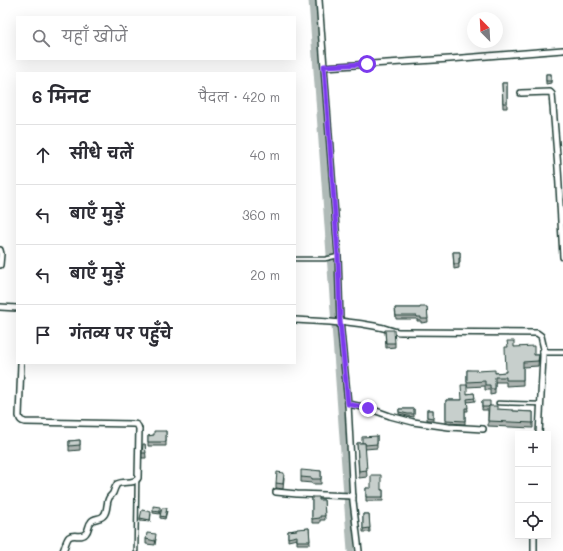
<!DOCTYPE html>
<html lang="hi">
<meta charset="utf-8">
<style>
:root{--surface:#fff;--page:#f2f2f3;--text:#2b2b33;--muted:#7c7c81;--line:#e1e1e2}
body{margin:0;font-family:Mali,"Playpen Sans Deva",sans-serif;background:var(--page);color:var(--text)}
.controls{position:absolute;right:12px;bottom:12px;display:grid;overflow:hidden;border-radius:0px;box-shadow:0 4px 16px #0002}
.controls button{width:36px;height:36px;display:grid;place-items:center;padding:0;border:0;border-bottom:1px solid var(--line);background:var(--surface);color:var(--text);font:20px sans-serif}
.compass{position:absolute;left:467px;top:12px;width:36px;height:36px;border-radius:50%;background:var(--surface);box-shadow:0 4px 16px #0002;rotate:336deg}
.stop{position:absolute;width:12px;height:12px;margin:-9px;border:3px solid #7c3aed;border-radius:50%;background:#fff}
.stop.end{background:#7c3aed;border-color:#fff;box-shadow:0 1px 4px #0008}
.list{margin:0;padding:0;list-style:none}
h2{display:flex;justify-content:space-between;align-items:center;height:52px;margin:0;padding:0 16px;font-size:17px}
h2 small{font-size:13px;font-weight:400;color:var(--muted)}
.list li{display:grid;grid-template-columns:26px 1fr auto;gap:12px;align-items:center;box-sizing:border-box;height:60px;padding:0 16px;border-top:1px solid var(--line)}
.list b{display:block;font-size:15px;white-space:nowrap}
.list em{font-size:13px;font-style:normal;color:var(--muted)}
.icon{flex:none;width:22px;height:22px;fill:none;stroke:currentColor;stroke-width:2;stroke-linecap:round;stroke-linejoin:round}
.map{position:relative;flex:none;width:563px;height:551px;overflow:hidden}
.search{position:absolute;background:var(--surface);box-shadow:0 4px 16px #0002;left:16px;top:16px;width:280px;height:44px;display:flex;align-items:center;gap:10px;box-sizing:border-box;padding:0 14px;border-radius:0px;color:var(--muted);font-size:15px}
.panel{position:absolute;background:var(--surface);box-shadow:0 4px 16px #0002;left:16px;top:72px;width:280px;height:292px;border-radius:0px}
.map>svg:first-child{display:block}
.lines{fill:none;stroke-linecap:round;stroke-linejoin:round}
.canal{stroke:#afbab7;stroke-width:7}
.lane-casing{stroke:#1f3d34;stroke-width:5.5}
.street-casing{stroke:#1f3d34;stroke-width:8}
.lane{stroke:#fff;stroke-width:2.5}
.street{stroke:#fff;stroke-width:5}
.wall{fill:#abb2af;stroke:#1f3d34}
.building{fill:#c7cfcc;stroke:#1f3d34}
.route{stroke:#7c3aed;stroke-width:5}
</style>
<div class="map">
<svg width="563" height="551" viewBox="0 0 563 551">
<rect width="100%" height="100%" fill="#fff"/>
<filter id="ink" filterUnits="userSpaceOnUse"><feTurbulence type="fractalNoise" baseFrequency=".025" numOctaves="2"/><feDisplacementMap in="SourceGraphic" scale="8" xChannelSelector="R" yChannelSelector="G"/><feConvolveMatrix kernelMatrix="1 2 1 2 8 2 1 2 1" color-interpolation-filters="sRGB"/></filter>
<g filter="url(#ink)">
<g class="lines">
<!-- canal -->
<polyline class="canal" points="312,0 351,551"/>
<defs>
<g id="lane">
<polyline points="296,259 325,259 338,256"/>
<polyline points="498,403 540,404"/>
<polyline points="136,551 137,480"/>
</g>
<g id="street">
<polyline points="319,0 338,256 340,321 348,404 353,501 359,551"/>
<polyline points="324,67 450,59 563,50"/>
<polyline points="521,93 550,92 552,94 558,168 563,257"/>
<polyline points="0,250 1,254 0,265"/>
<polyline points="0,307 17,308"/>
<path d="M295,320L330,322L340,323V321C353,323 366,324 379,327C386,328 393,332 401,332L537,333L541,336L544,349L543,351L547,352H563"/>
<path d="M21,363L19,416C20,420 21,421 25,422L133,424C137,424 138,425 139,429L138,478C134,485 124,480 117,484C115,487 114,490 113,493C112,495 110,496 109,498C106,503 108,510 104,515C101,520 94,517 91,522C88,525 89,530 86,533C82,539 74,533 69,537C66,540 65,547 63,551"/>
<polyline points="348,404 368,408 390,416 413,422 449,427 483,429"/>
<polyline points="539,434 543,357 543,351"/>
<polyline points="276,492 297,494 353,496"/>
<polyline points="534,551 534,536"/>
</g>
</defs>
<!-- lane casing -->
<use href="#lane" class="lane-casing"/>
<!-- street casing -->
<use href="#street" class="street-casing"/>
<!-- lane -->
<use href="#lane" class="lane"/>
<!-- street -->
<use href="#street" class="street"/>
</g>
<!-- wall -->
<g class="wall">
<polygon points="546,74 551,74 551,83 546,84"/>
<polygon points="502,83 507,83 507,108 503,108"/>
<polygon points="453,252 460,252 460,263 459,263 459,268 454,269"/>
<polygon points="427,307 428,322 421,323 421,321 417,321 417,319 396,319 395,308 420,308"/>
<polygon points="385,330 395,343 395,347 386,348"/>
<polygon points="514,347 534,355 539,355 538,366 523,367 523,385 506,386 506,382 495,382 495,394 490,395 490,390 485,390 485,386 467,387 467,370 495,373 506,372"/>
<polygon points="474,393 475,401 467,402 468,411 465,411 465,424 446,423 446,400 462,400 467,394"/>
<polygon points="482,401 490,406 497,409 513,411 533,412 533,428 488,426 488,410 482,410"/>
<polygon points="399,409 414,409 414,417 408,416 399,414"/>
<rect x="427" y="410" width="6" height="10"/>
<polygon points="166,431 166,446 148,446 148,436 154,435"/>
<polygon points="377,436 377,448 365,449 367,477 359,478 357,443 362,443"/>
<polygon points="80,440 80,450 69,451 69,441"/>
<polygon points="145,444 146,458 142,458 142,453"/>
<polygon points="312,471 321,471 321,484 312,484 312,483 301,482 301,477"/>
<polygon points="284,478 283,489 276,488 276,483"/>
<polygon points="366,488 383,490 383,501 366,501"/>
<polygon points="312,497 319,500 324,500 325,520 320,520 320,523 312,523"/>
<polygon points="160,509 160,514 153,513 153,511"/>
<polygon points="167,511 165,519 160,518 160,516"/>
<polygon points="151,514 150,522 140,521 140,518"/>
<polygon points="363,514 369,514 370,532 363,532"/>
<polygon points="309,528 310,544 297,544 297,539 288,541 288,531"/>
<polygon points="146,539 156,539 155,545 146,544"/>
</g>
<!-- building -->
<g class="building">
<rect x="546" y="74" width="5" height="7"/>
<polygon points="502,83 507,83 507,103 503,103"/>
<polygon points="453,252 460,252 460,258 459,258 459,264 454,264"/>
<polygon points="420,307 427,307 428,319 421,319 421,317 417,317 417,316 396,316 395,308 420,308"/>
<polygon points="385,330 394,330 395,343 386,343"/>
<polygon points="507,341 514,341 514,347 534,346 534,355 539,355 538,361 523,362 523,380 506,380 506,377 495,377 495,389 490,389 490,385 485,385 485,381 467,382 467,370 477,370 477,371 495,370 495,373 506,372 505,347 508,347"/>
<polygon points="461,385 467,385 467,394 474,393 475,398 467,399 468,408 465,408 465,421 446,420 446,400 462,400"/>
<polygon points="482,401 490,401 490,406 489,406 488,407 482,407"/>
<polygon points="489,406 497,406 497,409 513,410 513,411 533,412 533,423 488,421"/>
<polygon points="399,409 414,409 414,414 408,414 399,412"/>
<polygon points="427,410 433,410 433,418 427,417"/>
<polygon points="154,431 166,431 166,442 148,442 148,436 154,435"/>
<polygon points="377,436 377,444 365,445 365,443 362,443 362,437"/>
<polygon points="80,440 80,445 69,446 69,441"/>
<polygon points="357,443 365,443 367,470 359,471"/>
<polygon points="143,444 145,444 146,453 142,453"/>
<polygon points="301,470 312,471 312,470 321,471 321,479 312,479 312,478 301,477"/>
<polygon points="277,472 284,473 283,484 276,483"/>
<polygon points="371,475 381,475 381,490 383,490 383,497 366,497 366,488 371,488"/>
<polygon points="312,497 319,497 319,500 324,500 325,516 320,516 320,518 312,519"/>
<polygon points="153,506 160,507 160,512 153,511"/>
<polygon points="162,508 167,508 165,517 160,516"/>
<polygon points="142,510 151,512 150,520 140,518"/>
<polygon points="363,514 369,514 370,528 363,529"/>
<polygon points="309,528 310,541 297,541 297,536 288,538 288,531 297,530 297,529"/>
<polygon points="147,533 156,534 155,541 146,539"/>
</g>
</g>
<g class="lines" filter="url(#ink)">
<!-- route -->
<polyline class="route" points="367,64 324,66 338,256 340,321 348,404 368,408"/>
</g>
</svg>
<div class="controls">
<button>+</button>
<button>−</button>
<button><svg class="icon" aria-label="locate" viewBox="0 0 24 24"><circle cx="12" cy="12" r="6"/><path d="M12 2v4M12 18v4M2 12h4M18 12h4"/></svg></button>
</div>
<svg class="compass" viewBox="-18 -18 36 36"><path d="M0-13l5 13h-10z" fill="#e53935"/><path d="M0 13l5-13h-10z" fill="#7c7c81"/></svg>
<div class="stop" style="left:367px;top:64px"></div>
<div class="stop end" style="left:368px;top:408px"></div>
<div class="search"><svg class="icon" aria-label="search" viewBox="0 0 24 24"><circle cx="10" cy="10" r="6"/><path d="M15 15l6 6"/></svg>यहाँ खोजें</div>
<section class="panel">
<h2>6 मिनट<small>पैदल · 420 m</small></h2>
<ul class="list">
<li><svg class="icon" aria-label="ahead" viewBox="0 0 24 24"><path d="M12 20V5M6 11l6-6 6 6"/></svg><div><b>सीधे चलें</b></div><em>40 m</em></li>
<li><svg class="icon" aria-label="left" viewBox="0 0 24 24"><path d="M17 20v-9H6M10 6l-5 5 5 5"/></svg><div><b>बाएँ मुड़ें</b></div><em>360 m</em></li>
<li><svg class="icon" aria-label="left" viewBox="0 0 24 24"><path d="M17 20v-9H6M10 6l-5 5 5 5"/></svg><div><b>बाएँ मुड़ें</b></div><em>20 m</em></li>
<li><svg class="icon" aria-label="arrive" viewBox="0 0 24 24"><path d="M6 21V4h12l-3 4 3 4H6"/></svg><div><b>गंतव्य पर पहुँचे</b></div></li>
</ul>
</section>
</div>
